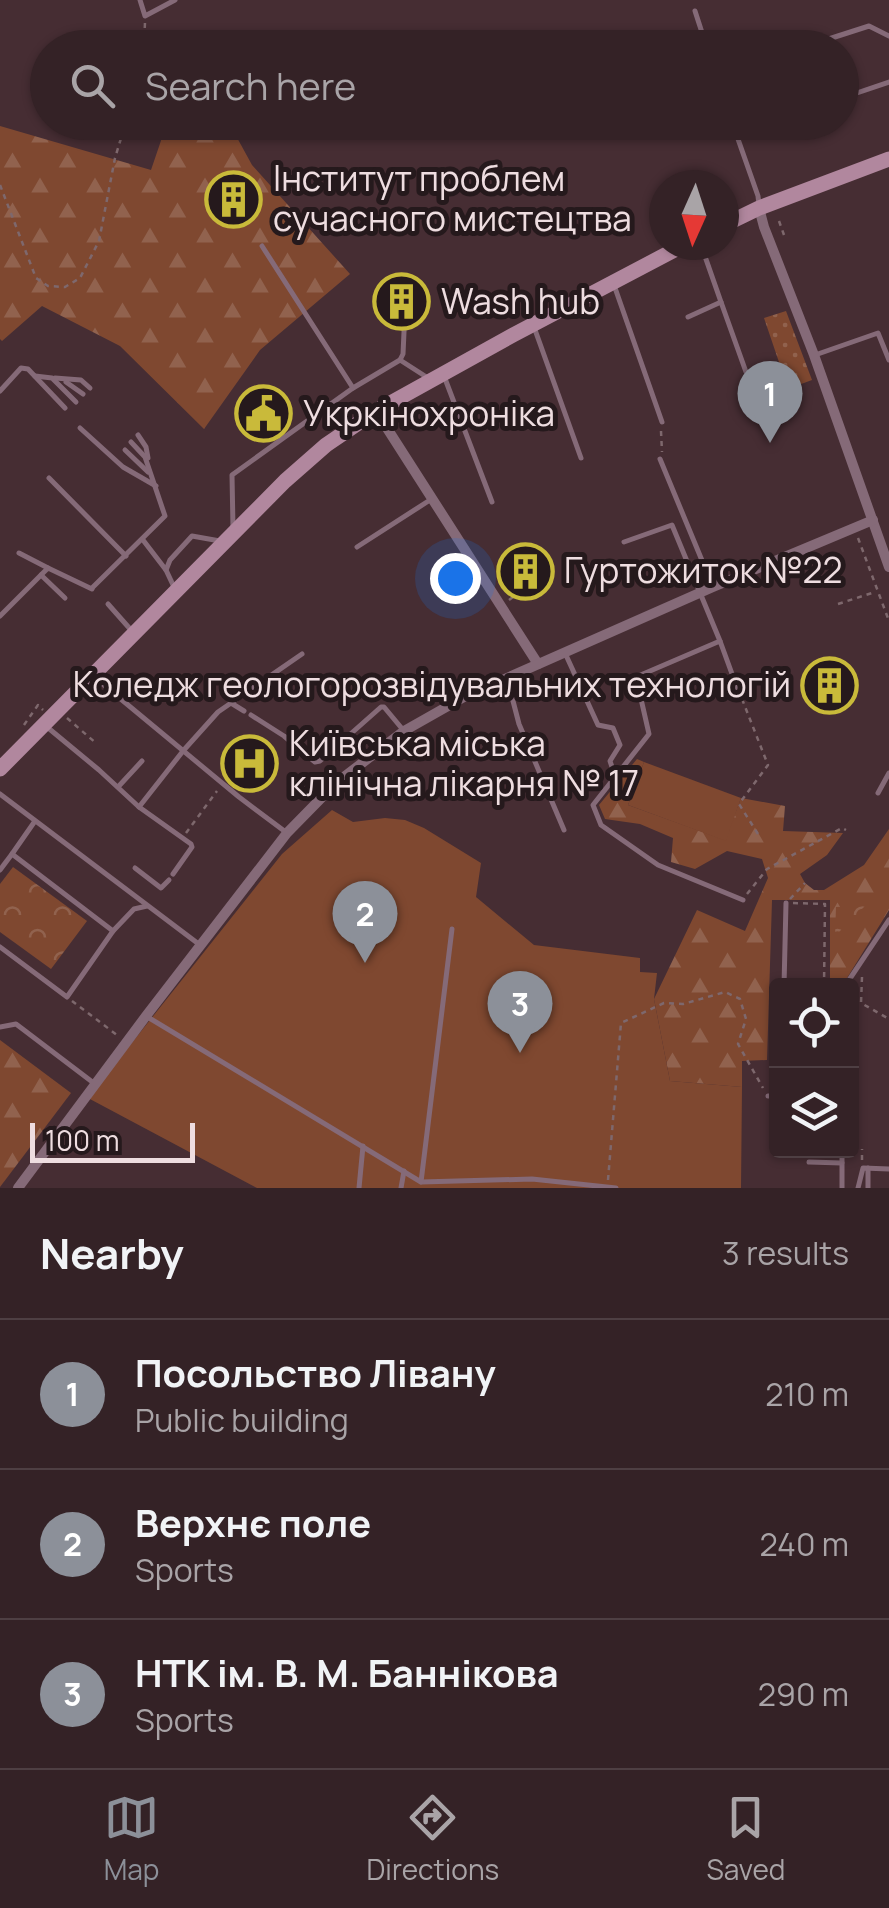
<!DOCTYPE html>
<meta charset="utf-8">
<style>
:root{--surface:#342226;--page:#3c2a2e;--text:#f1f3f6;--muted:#a9a4a7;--line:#4e3f43;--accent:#8c9099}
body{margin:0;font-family:Manrope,sans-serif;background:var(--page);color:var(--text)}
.controls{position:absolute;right:30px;bottom:30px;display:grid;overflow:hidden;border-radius:10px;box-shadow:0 2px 8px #0004}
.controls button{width:90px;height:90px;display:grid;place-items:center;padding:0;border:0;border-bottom:2px solid var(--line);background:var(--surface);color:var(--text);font:50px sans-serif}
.compass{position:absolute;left:649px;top:170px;width:90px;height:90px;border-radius:50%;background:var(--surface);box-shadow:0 2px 8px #0004;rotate:183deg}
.scale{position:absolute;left:30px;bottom:25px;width:165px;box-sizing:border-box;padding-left:10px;border:5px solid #eedde0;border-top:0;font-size:28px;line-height:35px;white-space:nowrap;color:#eedde0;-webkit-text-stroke:8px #25191c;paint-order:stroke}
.you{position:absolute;left:455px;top:578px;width:35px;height:35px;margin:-25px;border:8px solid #fff;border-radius:50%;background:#1a73e8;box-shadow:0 0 0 15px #1a73e833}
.badge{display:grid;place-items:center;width:65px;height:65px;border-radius:50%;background:var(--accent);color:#fff;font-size:32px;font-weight:700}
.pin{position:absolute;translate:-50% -82px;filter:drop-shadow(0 2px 5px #0008)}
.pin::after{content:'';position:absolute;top:52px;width:35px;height:30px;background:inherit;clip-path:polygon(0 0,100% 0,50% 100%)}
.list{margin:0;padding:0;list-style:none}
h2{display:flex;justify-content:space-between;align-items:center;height:130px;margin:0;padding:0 40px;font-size:42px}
h2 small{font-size:32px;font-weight:400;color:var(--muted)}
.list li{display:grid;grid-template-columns:65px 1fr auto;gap:30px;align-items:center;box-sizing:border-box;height:150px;padding:0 40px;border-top:2px solid var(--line)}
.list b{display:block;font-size:38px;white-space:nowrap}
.list p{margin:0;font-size:32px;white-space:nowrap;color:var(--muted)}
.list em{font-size:32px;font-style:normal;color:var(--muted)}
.icon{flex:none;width:55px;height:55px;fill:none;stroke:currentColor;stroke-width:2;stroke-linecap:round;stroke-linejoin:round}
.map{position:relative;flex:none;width:889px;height:1188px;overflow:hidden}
.search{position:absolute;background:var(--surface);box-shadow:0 2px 8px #0004;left:30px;right:30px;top:30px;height:110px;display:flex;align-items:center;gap:25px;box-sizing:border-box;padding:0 35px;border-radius:55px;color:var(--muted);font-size:38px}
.sheet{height:580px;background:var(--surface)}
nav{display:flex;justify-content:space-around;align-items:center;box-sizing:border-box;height:140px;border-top:2px solid var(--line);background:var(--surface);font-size:28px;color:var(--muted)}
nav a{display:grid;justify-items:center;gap:5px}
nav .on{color:var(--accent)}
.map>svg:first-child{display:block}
.grass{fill:url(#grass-dots)}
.forest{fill:url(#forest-firs)}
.park{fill:url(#park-crowns)}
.garden{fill:#7f4830}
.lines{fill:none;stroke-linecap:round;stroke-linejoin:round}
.path{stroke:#7e686d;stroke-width:2.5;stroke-dasharray:5 5;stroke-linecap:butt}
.lane{stroke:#856a78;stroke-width:5}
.street{stroke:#856a78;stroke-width:10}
.secondary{stroke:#b1879e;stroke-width:15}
.labels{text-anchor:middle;stroke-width:10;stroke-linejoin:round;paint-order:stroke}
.poi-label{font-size:35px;fill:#eedde0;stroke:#25191c;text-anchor:start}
</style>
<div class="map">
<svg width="889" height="1188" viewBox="0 0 889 1188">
<defs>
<pattern id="grass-dots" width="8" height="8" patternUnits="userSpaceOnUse" patternTransform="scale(2.5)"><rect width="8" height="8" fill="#7f4830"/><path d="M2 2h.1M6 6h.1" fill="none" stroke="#91624e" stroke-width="1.8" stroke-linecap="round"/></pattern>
<pattern id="forest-firs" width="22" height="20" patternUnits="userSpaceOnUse" patternTransform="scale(2.5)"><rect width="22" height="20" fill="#7f4830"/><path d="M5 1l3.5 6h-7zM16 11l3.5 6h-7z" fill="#91624e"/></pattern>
<pattern id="park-crowns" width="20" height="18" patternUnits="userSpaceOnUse" patternTransform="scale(2.5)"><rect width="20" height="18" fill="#7f4830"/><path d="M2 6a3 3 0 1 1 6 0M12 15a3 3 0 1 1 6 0" fill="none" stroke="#91624e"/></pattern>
</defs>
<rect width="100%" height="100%" fill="#462d33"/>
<!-- grass -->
<polygon class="grass" points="786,311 812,380 741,406 740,383 781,368 764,318"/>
<!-- forest -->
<g class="forest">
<polygon points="167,123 229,123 252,165 350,274 260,350 204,429 120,346 42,306 2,341 0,339 0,126 151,170"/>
<polygon points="637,759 644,762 628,805 725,840 741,798 785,806 783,831 843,833 827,855 800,874 805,883 814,890 824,890 864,865 889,829 889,910 847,978 830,978 830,900 772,900 767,1060 742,1061 742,1087 670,1081 654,999 697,910 745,931 768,878 762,859 727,851 695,869 671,862 673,838 640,824 605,819 599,805"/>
<polygon points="0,1040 71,1093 0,1187"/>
</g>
<!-- park -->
<g class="park">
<polygon points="13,867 87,921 51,969 0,932 0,884"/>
<polygon points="865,906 835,936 836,907"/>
</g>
<!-- garden -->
<g class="garden">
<polygon points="644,762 741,798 726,841 628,805"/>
<polygon points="332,810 353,822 385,818 405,820 424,828 481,863 476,897 534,945 640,958 640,972 657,973 654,999 670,1081 742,1087 741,1188 257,1188 88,1098 282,854"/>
</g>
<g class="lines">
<!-- path -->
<g class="path">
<polyline points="144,48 145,22"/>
<polyline points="0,185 36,278 48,286 65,287 80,278 99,241 115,158 126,122"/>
<polyline points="779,221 784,235"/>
<polyline points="661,431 662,452"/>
<polyline points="858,538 889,621"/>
<polyline points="509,600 520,592"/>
<polyline points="838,604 875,592"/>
<polyline points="742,699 768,765 739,804 758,834"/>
<polyline points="67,718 97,744"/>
<polyline points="24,725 38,705 43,710"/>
<polyline points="186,833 217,791"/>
<polyline points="747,894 767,869 842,828 846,830"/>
<polyline points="790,899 805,883"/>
<polyline points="793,903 825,904 824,986"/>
<polyline points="862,977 861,1003 889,1019"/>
<polyline points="72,1001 117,1035"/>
<polyline points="862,1160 862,1149"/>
<polyline points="608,1180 621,1023 664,1003 683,1004 725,992 740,999 746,1019 738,1044 763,1088"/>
</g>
<!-- lane -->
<g class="lane">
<polyline points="140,0 145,16 175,0"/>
<polyline points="695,11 707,48"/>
<polyline points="811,48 810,45 869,26 889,36"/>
<polyline points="842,98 889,82"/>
<polyline points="732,122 758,196 759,205"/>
<polyline points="262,246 353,388 400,360 428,378"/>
<polyline points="614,285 662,422"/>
<polyline points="721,302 746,372"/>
<polyline points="688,317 721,302 701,245"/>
<polyline points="534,327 581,458"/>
<polyline points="815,355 878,333 889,360"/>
<polyline points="400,360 403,354 405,310"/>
<polyline points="35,376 52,378 76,402"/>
<polyline points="444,376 492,502"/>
<polyline points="55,378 81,380 90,388"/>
<polyline points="66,382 83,394"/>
<polyline points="0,391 21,368 28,369 65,408"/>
<polyline points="80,428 123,467 156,486"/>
<polyline points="138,435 146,447 148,458"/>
<polyline points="125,450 148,472"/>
<polyline points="660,459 713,587"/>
<polyline points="49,478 126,556"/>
<polyline points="233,528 232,475 353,388"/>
<polyline points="143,540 166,570 174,587"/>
<polyline points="624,542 672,525 720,641"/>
<polyline points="357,547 430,500"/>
<polyline points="19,553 48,568"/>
<polyline points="166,570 170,560 192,536 220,541"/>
<polyline points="41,575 65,598"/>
<polyline points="92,588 165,516 145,457 131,442"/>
<polyline points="108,604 131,630"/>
<polyline points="0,616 48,568 92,589"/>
<polyline points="565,653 598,725 613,728 620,745 610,761 616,779"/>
<polyline points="93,676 239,797 287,833"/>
<polyline points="507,678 519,724 564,830"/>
<polyline points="739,693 720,641 636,677 649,734 593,805 601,825 658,865 743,900"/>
<polyline points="231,703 244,711"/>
<polyline points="251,715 284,736 315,762 320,761 381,707 384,707 404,731"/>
<polyline points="47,727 99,770 139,807 191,844 192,847 173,874"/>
<polyline points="118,787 142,761"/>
<polyline points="878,793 889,773"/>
<polyline points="0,794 200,945"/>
<polyline points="139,807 183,751 218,712 302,654"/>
<polyline points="35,821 12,854 113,931 134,909 147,906"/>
<polyline points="135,868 161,888 169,880"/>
<polyline points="0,870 12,854"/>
<polyline points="0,947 67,997 113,931"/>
<polyline points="784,986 786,903"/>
<polyline points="845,986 889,920"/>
<polyline points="146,1016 421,1182 532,1179 616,1188"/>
<polyline points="0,1027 16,1024 95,1084"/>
<polyline points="768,1096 775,1096"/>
<polyline points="809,1162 842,1163"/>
<polyline points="421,1182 452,929"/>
<polyline points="359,1188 363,1146"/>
<polyline points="401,1188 404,1171"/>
<polyline points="842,1188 842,1150"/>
<polyline points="858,1188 863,1168 889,1169"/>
<polyline points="868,1188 868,1168"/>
</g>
<!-- street -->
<g class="street">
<polyline points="759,208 764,227 814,355 889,567"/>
<polyline points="376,411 538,664"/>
<polyline points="18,1188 146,1016 287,833 336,783 404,731 464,697 713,587 873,520"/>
</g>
<!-- secondary -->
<g class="secondary">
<polyline points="724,225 759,208 889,159"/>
<polyline points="0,769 285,481 326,445 376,411 513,335 684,245"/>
</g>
</g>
<!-- icons -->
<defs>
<symbol id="building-ring" viewBox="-11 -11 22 22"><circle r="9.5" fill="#25191c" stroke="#c9ba3a" stroke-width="1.5"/><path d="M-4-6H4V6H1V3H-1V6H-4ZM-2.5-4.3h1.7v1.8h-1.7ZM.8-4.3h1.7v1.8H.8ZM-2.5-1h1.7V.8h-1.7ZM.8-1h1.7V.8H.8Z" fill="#c9ba3a"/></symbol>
<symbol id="civic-ring" viewBox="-11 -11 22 22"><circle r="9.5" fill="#25191c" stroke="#c9ba3a" stroke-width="1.5"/><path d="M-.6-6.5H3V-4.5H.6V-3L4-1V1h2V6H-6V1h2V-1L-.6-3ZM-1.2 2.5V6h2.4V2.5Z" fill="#c9ba3a"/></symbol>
<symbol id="hospital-ring" viewBox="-11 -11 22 22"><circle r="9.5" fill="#25191c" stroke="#c9ba3a" stroke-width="1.5"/><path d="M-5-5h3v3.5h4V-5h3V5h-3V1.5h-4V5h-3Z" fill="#c9ba3a"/></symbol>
</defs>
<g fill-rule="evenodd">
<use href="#building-ring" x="202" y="168" width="63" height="63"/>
<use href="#building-ring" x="370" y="270" width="63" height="63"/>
<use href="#civic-ring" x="232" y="382" width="63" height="63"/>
<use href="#building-ring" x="494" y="540" width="63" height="63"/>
<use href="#building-ring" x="798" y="654" width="63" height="63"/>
<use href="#hospital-ring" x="218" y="732" width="63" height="63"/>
</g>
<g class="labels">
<!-- poi labels -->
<g class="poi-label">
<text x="273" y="191">Інститут проблем<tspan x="273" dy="40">сучасного мистецтва</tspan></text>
<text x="441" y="314">Wash hub</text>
<text x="303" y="426">Укркінохроніка</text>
<text x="564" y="583">Гуртожиток №22</text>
<text x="791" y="697" text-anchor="end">Коледж геологорозвідувальних технологій</text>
<text x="289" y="756">Київська міська<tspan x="289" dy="40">клінічна лікарня № 17</tspan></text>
</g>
</g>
</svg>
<div class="controls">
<button><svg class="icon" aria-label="locate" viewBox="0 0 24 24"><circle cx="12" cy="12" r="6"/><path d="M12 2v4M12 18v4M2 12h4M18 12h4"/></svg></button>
<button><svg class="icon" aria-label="layers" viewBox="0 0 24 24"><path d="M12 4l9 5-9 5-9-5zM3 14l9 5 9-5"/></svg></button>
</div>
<svg class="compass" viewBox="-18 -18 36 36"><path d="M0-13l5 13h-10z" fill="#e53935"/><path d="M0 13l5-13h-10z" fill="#a9a4a7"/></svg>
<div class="scale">100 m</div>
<div class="you"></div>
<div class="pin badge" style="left:770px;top:443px">1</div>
<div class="pin badge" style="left:365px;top:963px">2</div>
<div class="pin badge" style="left:520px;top:1053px">3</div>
<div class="search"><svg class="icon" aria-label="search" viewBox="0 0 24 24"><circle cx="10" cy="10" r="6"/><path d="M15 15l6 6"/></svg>Search here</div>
</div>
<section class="sheet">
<h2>Nearby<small>3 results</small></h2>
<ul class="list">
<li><span class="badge">1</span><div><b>Посольство Лівану</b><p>Public building</p></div><em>210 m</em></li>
<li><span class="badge">2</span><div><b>Верхнє поле</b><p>Sports</p></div><em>240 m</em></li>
<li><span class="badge">3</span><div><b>НТК ім. В. М. Баннікова</b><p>Sports</p></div><em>290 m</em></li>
</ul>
</section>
<nav>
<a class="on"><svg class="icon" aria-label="map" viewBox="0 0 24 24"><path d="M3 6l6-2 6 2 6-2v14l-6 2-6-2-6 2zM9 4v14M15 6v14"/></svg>Map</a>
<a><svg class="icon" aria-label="directions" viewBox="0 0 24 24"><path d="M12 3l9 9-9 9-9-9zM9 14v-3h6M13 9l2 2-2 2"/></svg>Directions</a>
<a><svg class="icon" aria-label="saved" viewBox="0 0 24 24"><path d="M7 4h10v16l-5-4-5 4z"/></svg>Saved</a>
</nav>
